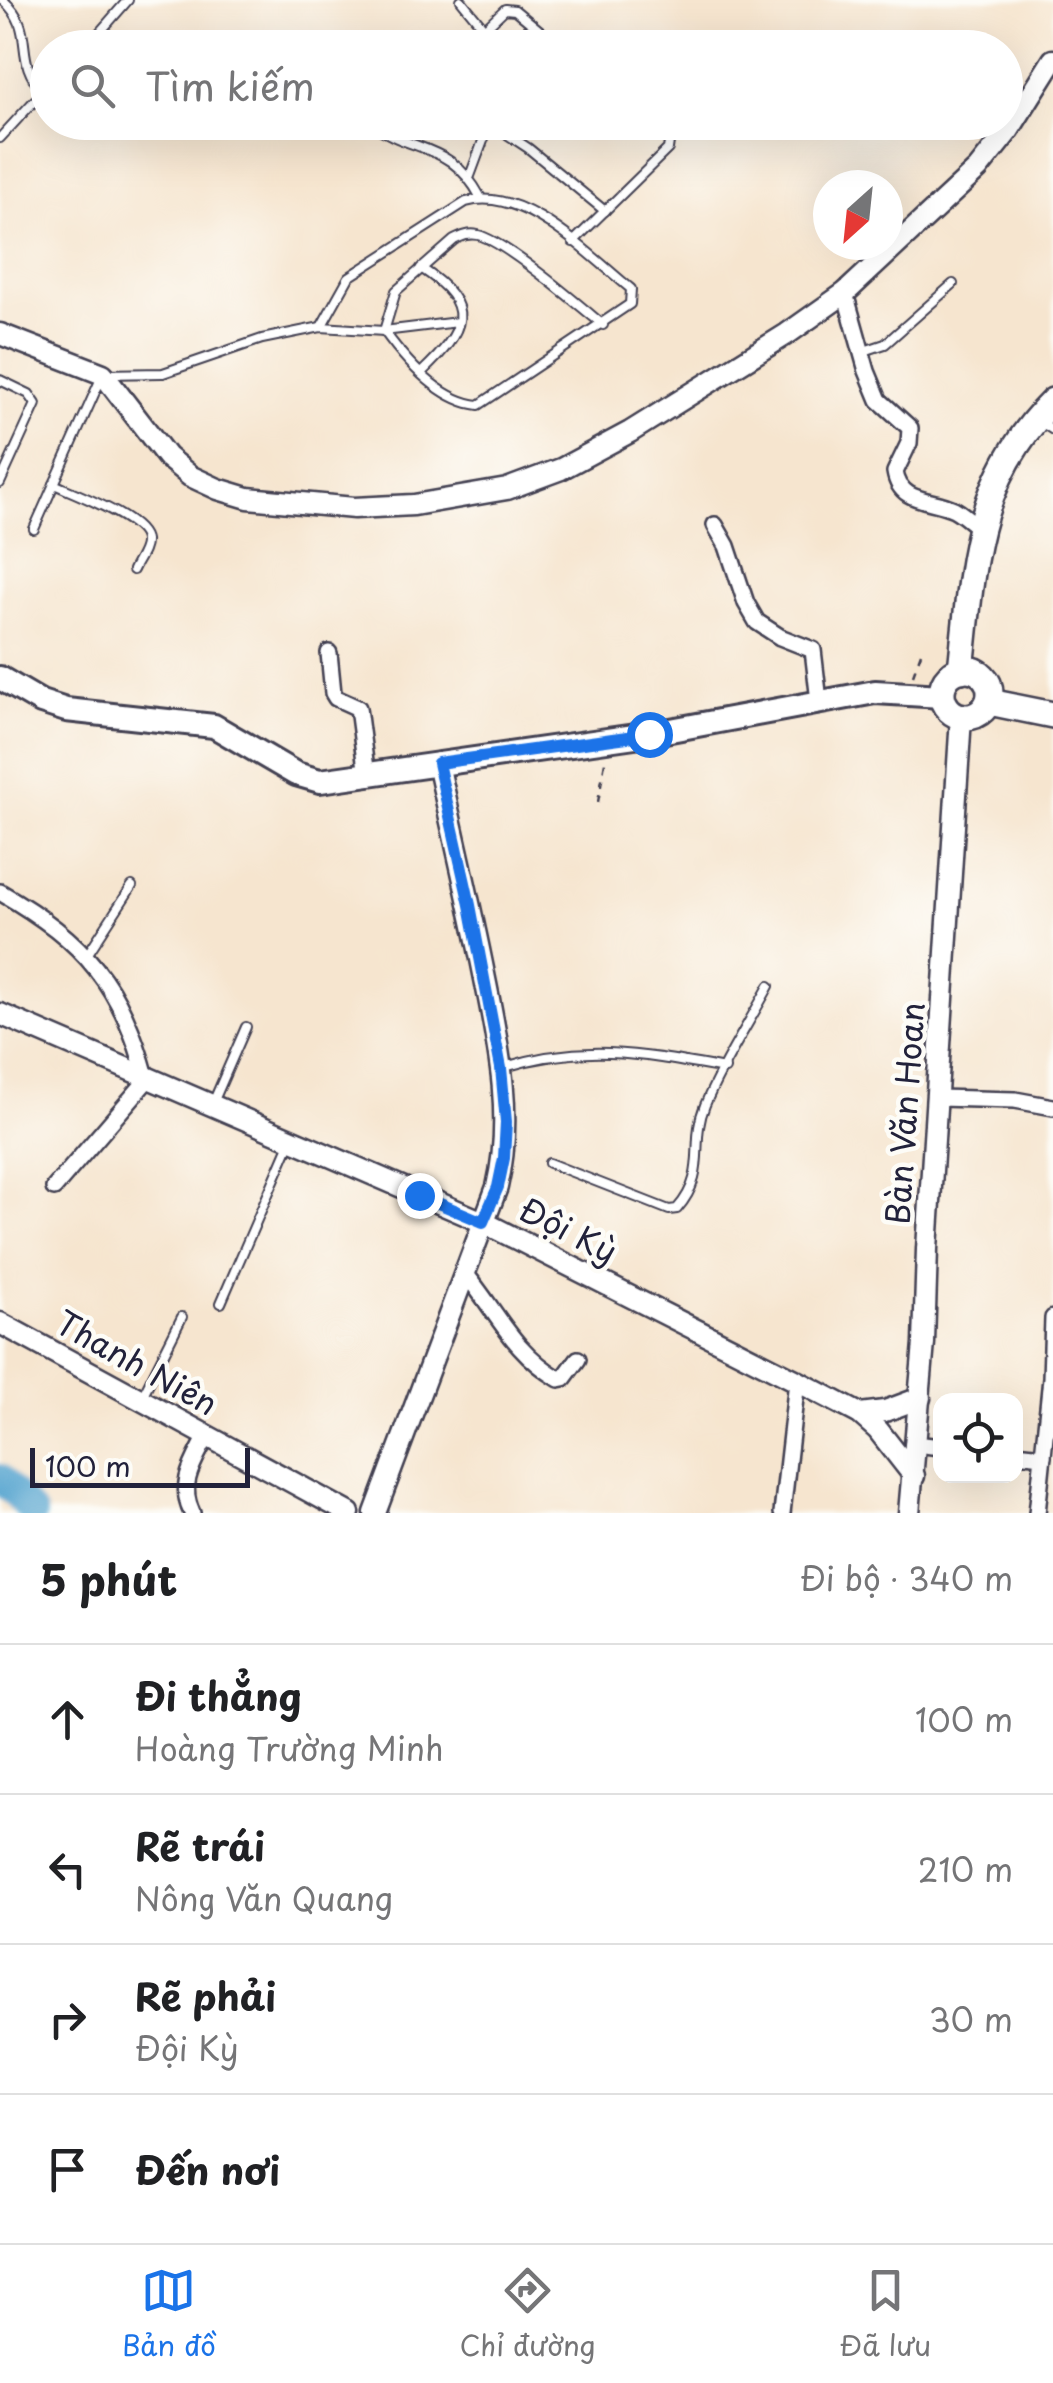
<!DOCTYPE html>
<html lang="vi">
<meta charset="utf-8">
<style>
:root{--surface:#fff;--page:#f2f2f2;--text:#202124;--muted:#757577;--line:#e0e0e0;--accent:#1a73e8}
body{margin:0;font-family:"Playpen Sans",sans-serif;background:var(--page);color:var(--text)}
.controls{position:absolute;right:30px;bottom:30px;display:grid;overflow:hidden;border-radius:20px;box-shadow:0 10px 40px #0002}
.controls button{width:90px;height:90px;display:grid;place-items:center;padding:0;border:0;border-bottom:2px solid var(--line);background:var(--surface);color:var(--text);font:50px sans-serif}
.compass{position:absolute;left:813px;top:170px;width:90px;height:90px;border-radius:50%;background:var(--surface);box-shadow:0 10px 40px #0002;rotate:207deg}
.scale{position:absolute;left:30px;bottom:25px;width:220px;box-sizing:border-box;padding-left:10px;border:5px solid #22223b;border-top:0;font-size:28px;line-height:35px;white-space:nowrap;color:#22223b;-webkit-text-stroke:8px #fdfcf7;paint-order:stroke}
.stop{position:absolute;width:30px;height:30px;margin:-22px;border:8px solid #1a73e8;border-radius:50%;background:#fff}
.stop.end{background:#1a73e8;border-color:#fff;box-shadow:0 2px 10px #0008}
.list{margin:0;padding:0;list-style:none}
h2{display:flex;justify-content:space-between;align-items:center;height:130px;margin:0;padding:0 40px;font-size:42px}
h2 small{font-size:32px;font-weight:400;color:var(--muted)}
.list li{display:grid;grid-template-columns:65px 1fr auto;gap:30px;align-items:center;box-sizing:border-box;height:150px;padding:0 40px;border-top:2px solid var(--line)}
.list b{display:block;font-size:38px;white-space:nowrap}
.list p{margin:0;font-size:32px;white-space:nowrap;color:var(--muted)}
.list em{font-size:32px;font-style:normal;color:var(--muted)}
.icon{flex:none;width:55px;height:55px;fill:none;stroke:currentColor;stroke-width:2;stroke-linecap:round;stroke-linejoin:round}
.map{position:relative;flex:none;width:1053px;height:1513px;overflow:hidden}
.search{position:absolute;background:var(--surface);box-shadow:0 10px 40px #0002;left:30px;right:30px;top:30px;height:110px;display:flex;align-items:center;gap:25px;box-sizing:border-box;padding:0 35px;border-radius:55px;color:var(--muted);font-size:38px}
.sheet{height:730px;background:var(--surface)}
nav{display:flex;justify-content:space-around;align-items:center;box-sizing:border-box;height:140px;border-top:2px solid var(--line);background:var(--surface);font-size:28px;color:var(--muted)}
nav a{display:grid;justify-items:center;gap:5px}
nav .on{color:var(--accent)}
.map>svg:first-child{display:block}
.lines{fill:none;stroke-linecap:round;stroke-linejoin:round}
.river{stroke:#56a5d0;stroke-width:28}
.service-casing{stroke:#423f51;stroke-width:12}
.minor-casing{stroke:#423f51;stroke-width:20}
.tertiary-casing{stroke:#423f51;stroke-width:25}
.secondary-casing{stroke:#423f51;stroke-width:28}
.trunk-casing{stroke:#423f51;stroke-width:30}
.path{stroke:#423f51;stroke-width:2.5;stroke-dasharray:8 8;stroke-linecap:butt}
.service{stroke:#fff;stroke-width:8}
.minor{stroke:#fff;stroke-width:15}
.tertiary{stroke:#fff;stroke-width:20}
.secondary{stroke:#fff;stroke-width:22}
.trunk{stroke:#fff;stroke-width:25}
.route{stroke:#1a73e8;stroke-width:12}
.labels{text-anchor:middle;stroke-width:9;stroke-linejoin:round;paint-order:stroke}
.street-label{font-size:32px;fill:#22223b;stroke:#fdfcf7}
</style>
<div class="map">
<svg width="1053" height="1513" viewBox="0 0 1053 1513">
<rect width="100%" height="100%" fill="#fdfcf7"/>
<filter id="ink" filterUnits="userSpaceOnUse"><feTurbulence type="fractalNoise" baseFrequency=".01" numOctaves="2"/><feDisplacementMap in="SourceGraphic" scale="20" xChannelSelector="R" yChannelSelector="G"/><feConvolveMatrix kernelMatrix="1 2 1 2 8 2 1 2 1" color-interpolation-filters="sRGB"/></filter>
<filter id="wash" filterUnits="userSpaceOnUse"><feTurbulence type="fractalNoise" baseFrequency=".0048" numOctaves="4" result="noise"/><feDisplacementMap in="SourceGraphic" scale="40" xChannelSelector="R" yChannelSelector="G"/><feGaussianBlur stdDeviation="2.25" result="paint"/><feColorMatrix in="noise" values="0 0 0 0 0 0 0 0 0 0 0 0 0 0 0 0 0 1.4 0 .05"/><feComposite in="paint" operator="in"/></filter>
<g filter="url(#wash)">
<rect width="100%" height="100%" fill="#f6e5cf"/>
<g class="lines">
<!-- river -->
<polyline class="river" points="0,1478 33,1513"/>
</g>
</g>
<g filter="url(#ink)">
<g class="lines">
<defs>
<g id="service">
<path d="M3,0C38,31 11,58 43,91"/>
<polyline points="461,0 487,32 493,48"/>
<polyline points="484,29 505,9 515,10 561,48"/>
<polyline points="86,48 128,0"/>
<path d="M369,122C414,155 450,140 481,198"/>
<polyline points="490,123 528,148 605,211"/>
<polyline points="0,138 48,86"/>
<polyline points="470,176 490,122"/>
<polyline points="573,242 668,149 670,135 657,122"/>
<path d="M421,268C478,306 466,330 422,372"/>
<path d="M321,327L349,277L466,202C523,185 589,255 631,289L630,304L479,405C440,401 405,360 384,331L396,291L454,240C462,236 469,233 478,235C506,242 578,304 603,325"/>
<polyline points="861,352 885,344 953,284"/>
<polyline points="0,380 29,394 36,404 0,483"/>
<polyline points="1039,421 1053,430"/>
<path d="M54,484C73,493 145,519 145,541C146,550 137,561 133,570"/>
<polyline points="34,529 103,374 163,373 262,339 321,327 384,331 458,322"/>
<polyline points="87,955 132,886"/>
<path d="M501,1068C584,1042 642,1054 725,1069"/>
<polyline points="212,1105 246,1027"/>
<path d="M549,1163L669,1210L677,1209C709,1173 689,1143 705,1105C722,1064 748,1025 769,986"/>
<polyline points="221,1303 291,1141"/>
<polyline points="142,1397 182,1317"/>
</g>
<g id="minor">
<path d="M845,293L867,371L879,400L910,428L909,443L895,472C900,504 931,498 954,509C963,514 972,522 980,529"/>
<polyline points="715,525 727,546 746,603 757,622 780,637 813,650 819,701"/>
<polyline points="329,653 333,693 336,698 358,708 367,776"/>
<path d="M0,892C86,942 121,984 147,1080L54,1188"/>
<polyline points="938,1098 1015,1100 1053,1107"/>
<path d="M464,1272C497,1311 512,1351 559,1379L564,1378L578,1359"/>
<polyline points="916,1444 940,1447"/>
<polyline points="1016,1453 1043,1456"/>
<path d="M192,1513C178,1485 193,1463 206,1438"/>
<polyline points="782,1513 797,1381"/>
<polyline points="1037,1513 1051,1378 1053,1318"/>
</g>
<g id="tertiary">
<polyline points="0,334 103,374 167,457 190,476 218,489 248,498 354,508 414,505 507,489 561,469 630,432 787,334 845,293 978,169 1009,130 1053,60"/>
<polyline points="0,1014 483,1222 797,1381 860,1414 878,1430 914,1476"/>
<polyline points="0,1323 349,1513"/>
<polyline points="860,1414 885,1411 920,1398"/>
<path d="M375,1513L497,1187C514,1115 498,1044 484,974C470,903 453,834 438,763"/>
<polyline points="909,1513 924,1343 927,1249 961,717"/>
</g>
<polyline id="secondary" points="0,678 41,702 66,710 214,726 296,774 320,781 649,734 875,692 942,696"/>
<g id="trunk">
<circle cx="966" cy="693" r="24"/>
<path d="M961,670C972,567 974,479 1053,401"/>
<polyline points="989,702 1053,715"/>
</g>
</defs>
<!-- service casing -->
<use href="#service" class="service-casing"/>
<!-- minor casing -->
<use href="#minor" class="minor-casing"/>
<!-- tertiary casing -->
<use href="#tertiary" class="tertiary-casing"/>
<!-- secondary casing -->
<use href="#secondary" class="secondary-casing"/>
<!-- trunk casing -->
<use href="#trunk" class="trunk-casing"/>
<!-- path -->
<g class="path">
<polyline points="913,675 921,653"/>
<polyline points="598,802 605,762"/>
</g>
<!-- service -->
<use href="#service" class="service"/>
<!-- minor -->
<use href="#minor" class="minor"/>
<!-- tertiary -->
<use href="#tertiary" class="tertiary"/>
<!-- secondary -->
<use href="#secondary" class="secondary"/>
<!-- trunk -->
<use href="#trunk" class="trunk"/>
</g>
</g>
<g class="lines" filter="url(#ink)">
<!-- route -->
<polyline class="route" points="419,1195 483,1222 498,1187 504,1158 506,1122 501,1068 470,905 438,763 649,734"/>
</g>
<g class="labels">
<!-- street labels -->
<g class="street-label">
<text transform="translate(906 1113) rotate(-86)" y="11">Bàn Văn Hoan</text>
<text transform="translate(568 1231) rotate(27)" y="11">Đội Kỳ</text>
<text transform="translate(136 1364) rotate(29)" y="11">Thanh Niên</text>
</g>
</g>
</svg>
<div class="controls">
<button><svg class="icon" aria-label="locate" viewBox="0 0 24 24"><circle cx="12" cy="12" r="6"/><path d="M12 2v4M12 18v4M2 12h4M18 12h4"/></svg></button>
</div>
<svg class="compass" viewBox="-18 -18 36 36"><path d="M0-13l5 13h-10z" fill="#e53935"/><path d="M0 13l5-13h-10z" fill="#757577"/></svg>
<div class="scale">100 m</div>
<div class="stop" style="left:649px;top:734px"></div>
<div class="stop end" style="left:419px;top:1195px"></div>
<div class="search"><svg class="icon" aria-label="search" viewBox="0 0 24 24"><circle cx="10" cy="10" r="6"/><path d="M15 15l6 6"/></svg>Tìm kiếm</div>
</div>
<section class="sheet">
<h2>5 phút<small>Đi bộ · 340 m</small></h2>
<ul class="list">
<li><svg class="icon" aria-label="ahead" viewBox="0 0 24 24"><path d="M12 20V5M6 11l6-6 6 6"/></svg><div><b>Đi thẳng</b><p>Hoàng Trường Minh</p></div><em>100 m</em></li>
<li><svg class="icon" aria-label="left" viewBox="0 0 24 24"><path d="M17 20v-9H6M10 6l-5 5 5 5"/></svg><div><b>Rẽ trái</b><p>Nông Văn Quang</p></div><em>210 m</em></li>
<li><svg class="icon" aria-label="right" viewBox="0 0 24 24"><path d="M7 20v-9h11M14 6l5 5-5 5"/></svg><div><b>Rẽ phải</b><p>Đội Kỳ</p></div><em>30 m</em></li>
<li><svg class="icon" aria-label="arrive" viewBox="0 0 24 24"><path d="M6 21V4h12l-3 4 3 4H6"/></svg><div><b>Đến nơi</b></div></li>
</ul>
</section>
<nav>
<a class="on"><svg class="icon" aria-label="map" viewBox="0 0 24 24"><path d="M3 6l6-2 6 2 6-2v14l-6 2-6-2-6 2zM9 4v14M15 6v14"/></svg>Bản đồ</a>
<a><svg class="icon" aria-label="directions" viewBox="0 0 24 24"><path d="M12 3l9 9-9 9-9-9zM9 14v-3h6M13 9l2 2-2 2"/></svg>Chỉ đường</a>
<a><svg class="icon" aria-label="saved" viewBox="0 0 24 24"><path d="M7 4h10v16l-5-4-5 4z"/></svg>Đã lưu</a>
</nav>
